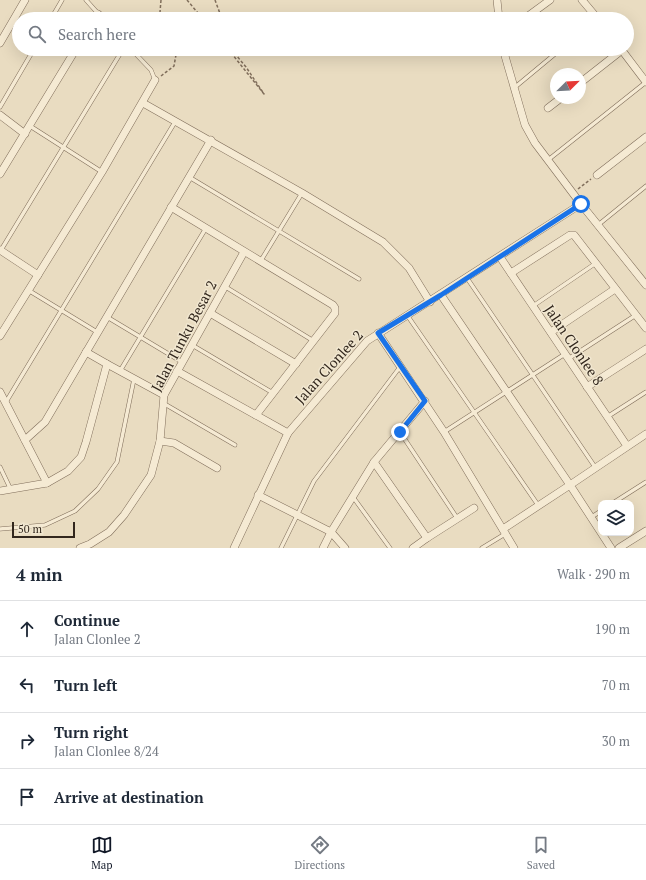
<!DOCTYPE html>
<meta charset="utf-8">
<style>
:root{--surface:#fff;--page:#f6f6f7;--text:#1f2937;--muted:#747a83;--line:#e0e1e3;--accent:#111827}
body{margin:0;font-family:"PT Serif",serif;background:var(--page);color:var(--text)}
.controls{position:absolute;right:12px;bottom:12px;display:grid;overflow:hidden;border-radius:8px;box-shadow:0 4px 16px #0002}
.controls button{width:36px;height:36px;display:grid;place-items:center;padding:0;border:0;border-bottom:1px solid var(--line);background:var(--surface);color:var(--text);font:20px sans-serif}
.compass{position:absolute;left:550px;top:68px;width:36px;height:36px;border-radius:50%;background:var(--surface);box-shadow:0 4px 16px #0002;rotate:66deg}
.scale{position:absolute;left:12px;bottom:10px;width:63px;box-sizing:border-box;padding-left:4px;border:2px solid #32271d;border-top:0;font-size:11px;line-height:14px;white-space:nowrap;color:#32271d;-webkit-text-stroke:3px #f1e7d0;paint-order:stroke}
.stop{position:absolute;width:12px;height:12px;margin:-9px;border:3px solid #1a73e8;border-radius:50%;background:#fff}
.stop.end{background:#1a73e8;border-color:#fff;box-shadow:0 1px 4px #0008}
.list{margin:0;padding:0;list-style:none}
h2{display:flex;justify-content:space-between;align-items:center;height:52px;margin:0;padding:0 16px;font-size:17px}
h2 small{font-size:13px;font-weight:400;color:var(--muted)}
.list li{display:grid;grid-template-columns:26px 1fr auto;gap:12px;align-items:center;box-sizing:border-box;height:56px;padding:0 16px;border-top:1px solid var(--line)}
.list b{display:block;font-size:15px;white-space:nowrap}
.list p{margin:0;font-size:13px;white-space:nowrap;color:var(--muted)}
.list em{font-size:13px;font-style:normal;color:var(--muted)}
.icon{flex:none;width:22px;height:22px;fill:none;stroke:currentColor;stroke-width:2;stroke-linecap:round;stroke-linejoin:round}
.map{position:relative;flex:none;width:646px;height:548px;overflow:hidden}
.search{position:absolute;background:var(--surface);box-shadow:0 4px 16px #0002;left:12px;right:12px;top:12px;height:44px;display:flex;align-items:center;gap:10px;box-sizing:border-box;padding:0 14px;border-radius:22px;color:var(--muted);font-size:15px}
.sheet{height:276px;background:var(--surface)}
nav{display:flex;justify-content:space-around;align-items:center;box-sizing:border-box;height:56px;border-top:1px solid var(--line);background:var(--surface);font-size:11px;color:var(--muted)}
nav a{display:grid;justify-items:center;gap:2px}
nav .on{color:var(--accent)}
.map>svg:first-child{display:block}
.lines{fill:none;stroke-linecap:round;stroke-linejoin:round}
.lane-casing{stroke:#806e5b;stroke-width:4.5}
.street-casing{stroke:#806e5b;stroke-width:8}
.path{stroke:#806e5b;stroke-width:1.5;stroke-dasharray:3 2;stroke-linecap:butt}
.lane{stroke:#f5ead3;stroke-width:3.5}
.street{stroke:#f5ead3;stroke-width:7}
.route{stroke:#1a73e8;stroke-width:5}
.labels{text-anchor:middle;stroke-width:3;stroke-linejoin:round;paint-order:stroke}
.street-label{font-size:14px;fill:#32271d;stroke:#f1e7d0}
</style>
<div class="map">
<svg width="646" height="548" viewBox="0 0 646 548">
<rect width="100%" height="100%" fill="#e9dcc1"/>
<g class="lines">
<defs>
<g id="lane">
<polyline points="86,0 103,19"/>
<polyline points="51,19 62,0"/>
<polyline points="131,49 151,70 155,80"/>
<polyline points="514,88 561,49"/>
<polyline points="0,107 34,49"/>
<polyline points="30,126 102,172"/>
<polyline points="548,160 646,82"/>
<polyline points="189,177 359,279"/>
<polyline points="598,225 646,186"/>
<polyline points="1,250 123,49"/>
<polyline points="260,262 302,193"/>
<polyline points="467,278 595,467"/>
<polyline points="224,286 312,340"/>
<polyline points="28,290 97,332"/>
<polyline points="533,306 596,263"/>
<polyline points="407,315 538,505"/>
<polyline points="107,317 182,362"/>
<polyline points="192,345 273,393"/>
<polyline points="568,359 636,315"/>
<polyline points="120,371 206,228"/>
<polyline points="6,402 175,122"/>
<polyline points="163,403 235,445"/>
<polyline points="607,417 646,392"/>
<polyline points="400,432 457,518"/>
<polyline points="444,432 565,354"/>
<polyline points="0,467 11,490"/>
<polyline points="353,497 390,548"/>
<polyline points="613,503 646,482"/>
<polyline points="590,518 601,511"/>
<polyline points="0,529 45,525 75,511 98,489 117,462 134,379"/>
<polyline points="281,548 314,481 400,367"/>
<polyline points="482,548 505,534"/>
</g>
<g id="street">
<polyline points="497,0 499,19"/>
<polyline points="582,0 598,19"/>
<polyline points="95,19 98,14"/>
<polyline points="524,19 550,0"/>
<polyline points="0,43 25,0"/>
<polyline points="503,49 525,125 535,143 581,204 646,285"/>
<polyline points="621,49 646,82"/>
<polyline points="580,83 622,50"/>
<polyline points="143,103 302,193 383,242 409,268 430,302"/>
<polyline points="548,108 561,98"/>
<polyline points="0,115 25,134"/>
<polyline points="0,174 76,49"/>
<polyline points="597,175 646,137"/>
<polyline points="171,207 333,305 335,308 335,313 256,415"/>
<polyline points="0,250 38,275"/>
<polyline points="500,257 627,446"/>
<polyline points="511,273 570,235 574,235 646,328"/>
<polyline points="441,295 570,485 503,529"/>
<polyline points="210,313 296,364"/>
<polyline points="551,332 615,289"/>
<polyline points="378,333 444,432 514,548"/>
<polyline points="0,336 102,172 155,80"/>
<polyline points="107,364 164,395"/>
<polyline points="177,371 288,433"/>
<polyline points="587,387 646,349"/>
<polyline points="0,392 47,483 0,491"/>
<polyline points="25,440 45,422 211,140"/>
<polyline points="160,441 174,443 217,468"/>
<polyline points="374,462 427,538 413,548"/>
<polyline points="47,483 68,471 81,457 86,442 107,364 86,352"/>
<polyline points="258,495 331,532 374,462 425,401"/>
<polyline points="427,538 474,508"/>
<polyline points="80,548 90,544 109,532 124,515 151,475 160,441 164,395 244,252"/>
<polyline points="234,548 288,433 367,341 581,204"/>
<polyline points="323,548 331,532 345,548"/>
<polyline points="611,548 570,485 646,434"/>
<polyline points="619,548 646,531"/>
</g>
</defs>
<!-- lane casing -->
<use href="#lane" class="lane-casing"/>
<!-- street casing -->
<use href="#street" class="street-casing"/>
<!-- path -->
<g class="path">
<polyline points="161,0 160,12 166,19"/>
<polyline points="187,0 203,19"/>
<polyline points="215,0 222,19"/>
<polyline points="228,49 264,94 246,67 231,49"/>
<polyline points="161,76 174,66 177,49"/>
<polyline points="578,189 591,179"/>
</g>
<!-- lane -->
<use href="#lane" class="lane"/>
<!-- street -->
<use href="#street" class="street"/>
</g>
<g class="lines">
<!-- route -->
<polyline class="route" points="400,432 425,401 378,333 441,295 581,204"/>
</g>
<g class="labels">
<!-- street labels -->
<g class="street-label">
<text transform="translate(184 336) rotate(-62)" y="5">Jalan Tunku Besar 2</text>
<text transform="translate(574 345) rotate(56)" y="5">Jalan Clonlee 8</text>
<text transform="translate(329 367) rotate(-48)" y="5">Jalan Clonlee 2</text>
</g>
</g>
</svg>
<div class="controls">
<button><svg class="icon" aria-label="layers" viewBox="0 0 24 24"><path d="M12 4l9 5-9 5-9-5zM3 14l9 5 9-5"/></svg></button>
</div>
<svg class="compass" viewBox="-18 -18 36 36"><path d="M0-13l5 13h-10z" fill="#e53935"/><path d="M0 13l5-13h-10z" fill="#747a83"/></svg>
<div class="scale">50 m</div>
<div class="stop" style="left:581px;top:204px"></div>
<div class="stop end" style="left:400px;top:432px"></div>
<div class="search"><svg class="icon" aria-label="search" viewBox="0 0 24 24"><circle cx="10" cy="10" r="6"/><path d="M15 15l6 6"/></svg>Search here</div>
</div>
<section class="sheet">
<h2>4 min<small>Walk · 290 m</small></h2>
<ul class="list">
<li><svg class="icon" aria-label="ahead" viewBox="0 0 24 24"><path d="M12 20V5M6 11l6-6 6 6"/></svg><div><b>Continue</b><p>Jalan Clonlee 2</p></div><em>190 m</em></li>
<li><svg class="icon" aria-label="left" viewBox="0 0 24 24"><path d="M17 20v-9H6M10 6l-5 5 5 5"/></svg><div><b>Turn left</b></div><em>70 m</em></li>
<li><svg class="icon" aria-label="right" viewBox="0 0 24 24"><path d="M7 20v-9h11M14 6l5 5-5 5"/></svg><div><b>Turn right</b><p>Jalan Clonlee 8/24</p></div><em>30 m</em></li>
<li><svg class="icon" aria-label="arrive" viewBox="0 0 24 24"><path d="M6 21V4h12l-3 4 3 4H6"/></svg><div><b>Arrive at destination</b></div></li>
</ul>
</section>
<nav>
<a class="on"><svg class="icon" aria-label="map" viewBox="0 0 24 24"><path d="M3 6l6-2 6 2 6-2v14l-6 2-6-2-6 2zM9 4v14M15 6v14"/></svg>Map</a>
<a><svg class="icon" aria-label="directions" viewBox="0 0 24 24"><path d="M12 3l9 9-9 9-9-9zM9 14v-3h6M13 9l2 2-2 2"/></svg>Directions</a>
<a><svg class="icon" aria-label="saved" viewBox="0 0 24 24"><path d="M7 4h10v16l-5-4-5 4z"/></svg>Saved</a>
</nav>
